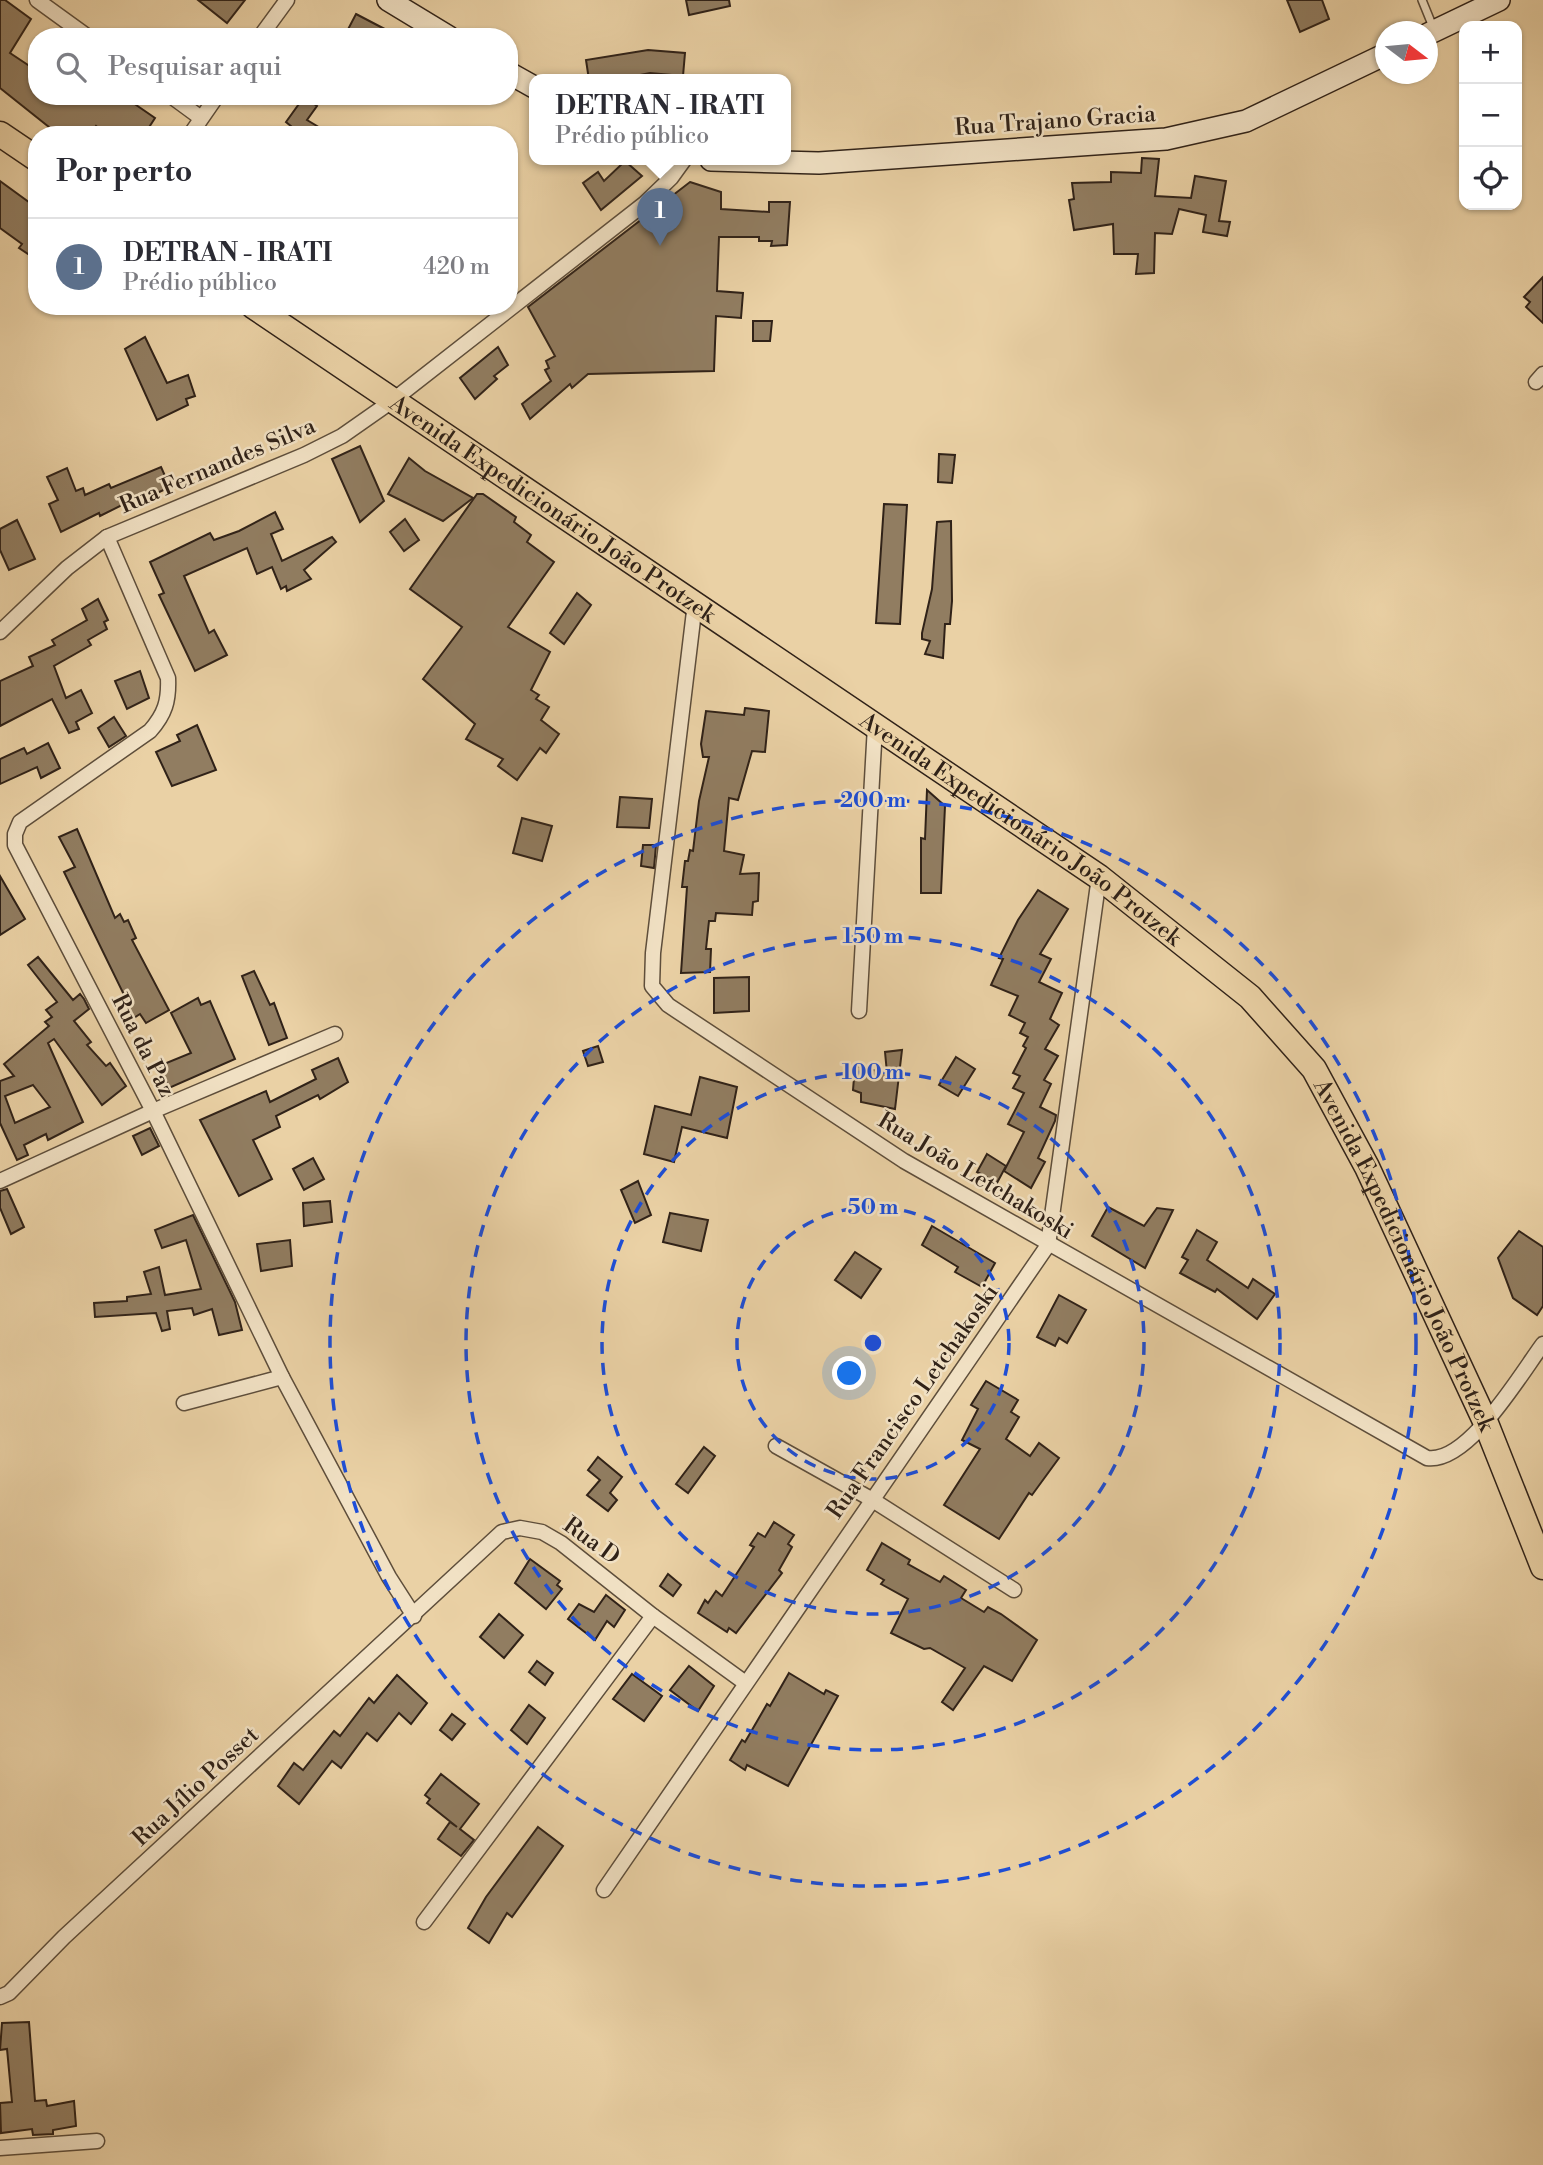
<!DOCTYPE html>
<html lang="pt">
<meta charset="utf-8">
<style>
:root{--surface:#fff;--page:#f2f2f3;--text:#2b2b33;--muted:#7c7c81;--line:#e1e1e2;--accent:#db2777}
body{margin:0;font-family:"Libre Bodoni",serif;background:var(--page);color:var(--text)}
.controls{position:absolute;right:21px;top:21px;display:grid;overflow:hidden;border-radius:14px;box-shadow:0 2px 5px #0004}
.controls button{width:63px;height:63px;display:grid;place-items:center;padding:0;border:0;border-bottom:2px solid var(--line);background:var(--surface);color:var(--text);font:35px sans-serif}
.compass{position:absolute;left:1375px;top:21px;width:63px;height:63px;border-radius:50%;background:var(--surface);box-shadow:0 2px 5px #0004;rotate:106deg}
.you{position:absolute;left:850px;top:1374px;width:24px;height:24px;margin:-18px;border:5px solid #fff;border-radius:50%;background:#1a73e8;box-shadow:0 0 0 10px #1a73e833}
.badge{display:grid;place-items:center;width:46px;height:46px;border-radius:50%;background:var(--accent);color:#fff;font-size:23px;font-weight:700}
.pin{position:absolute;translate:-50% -58px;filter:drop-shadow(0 2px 4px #0008)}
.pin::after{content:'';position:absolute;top:37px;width:24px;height:21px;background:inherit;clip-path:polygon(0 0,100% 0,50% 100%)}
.popup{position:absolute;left:529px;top:74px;width:262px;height:91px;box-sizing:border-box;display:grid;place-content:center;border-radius:14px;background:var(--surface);filter:drop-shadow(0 2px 5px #0005);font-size:23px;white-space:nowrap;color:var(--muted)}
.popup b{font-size:26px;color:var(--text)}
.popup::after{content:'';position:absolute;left:50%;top:100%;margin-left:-14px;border:14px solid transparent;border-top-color:var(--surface)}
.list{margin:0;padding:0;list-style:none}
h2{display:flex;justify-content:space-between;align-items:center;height:91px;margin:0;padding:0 28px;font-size:30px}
h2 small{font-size:23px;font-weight:400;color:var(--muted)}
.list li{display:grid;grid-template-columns:46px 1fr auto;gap:21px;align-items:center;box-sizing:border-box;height:98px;padding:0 28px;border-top:2px solid var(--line)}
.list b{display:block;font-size:26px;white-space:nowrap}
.list p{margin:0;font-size:23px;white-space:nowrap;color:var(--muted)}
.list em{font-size:23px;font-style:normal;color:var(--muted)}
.icon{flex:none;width:38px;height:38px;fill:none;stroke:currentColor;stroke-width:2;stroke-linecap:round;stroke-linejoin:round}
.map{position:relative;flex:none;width:1543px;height:2165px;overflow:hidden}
.search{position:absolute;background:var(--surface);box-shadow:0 2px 5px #0004;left:28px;top:28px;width:490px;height:77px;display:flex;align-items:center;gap:18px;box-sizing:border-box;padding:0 24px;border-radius:28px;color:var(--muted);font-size:26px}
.panel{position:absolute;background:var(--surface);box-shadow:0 2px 5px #0004;left:28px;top:126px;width:490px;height:189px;border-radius:28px}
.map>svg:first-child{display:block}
.building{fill:#917d61;stroke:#302218;stroke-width:2;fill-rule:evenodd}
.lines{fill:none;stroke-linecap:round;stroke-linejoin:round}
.service-casing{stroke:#5e4e3b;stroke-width:10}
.minor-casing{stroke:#5e4e3b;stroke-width:17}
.secondary-casing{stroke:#302218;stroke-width:24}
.trunk-casing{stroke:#302218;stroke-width:27}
.service{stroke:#f1e1c4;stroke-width:7}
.minor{stroke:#f1e1c4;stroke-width:14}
.secondary{stroke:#f1e1c4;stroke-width:21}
.trunk{stroke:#ead1a5;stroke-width:24}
.ring{fill:none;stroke:#1d4ed8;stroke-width:3.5;stroke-dasharray:12 9}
.labels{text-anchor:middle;stroke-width:5;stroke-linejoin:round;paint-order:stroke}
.street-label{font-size:23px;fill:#302218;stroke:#f1e1c4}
.centre{fill:#1d4ed8;stroke:#f1e1c4;stroke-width:3.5}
.ring-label{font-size:21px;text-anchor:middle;font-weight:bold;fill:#1d4ed8;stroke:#f1e1c4;stroke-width:5;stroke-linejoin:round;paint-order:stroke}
</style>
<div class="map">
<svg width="1543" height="2165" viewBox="0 0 1543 2165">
<rect width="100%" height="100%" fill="#ead1a5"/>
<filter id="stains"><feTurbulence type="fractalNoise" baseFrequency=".00286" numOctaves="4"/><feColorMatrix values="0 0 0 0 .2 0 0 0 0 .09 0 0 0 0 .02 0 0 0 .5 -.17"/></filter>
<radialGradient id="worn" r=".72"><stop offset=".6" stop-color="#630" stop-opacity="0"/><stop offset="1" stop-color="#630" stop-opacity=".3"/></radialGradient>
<!-- building -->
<g class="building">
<polygon points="0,0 5,0 31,19 10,53 37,71 37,96 123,96 155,118 144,135 122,135 112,128 107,135 96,126 90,135 59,135 0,88"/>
<polygon points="198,0 245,0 227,23"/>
<polygon points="686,0 729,0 730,6 689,15"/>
<polygon points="1287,0 1322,0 1329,19 1300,32"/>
<polygon points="356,14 400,37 344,37"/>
<polygon points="648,50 685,53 683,76 650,73 615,80 589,80 586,60"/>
<polygon points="304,97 317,106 307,120 332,135 299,135 291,129 292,127 286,122"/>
<polygon points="1142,158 1159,159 1155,196 1191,198 1195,176 1226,181 1219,221 1230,222 1227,236 1203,232 1206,215 1179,209 1172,234 1155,233 1154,273 1136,274 1138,254 1114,254 1113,224 1074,230 1069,200 1074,199 1072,183 1111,182 1111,172 1141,173"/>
<polygon points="625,161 642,176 601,210 583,183 598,172 604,181"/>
<polygon points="0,181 37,208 37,260 19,248 22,244 0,228"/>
<polygon points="690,182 721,192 721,209 769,212 769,202 790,202 787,245 771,246 772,241 759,241 759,237 719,237 717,291 743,293 741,318 716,316 714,371 588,374 572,388 570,384 530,419 522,404 551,381 545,370 549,368 546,361 555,356 528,307"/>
<polygon points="1543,277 1543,323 1526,307 1530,302 1524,297"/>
<polygon points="753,321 772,321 770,341 753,341"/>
<polygon points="145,337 167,383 188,375 195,396 186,399 188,405 157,420 125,349"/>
<polygon points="498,347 508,365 494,376 497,379 475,399 460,378"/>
<polygon points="360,446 384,501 360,522 332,459"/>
<polygon points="939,454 955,455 952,483 938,482"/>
<polygon points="409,458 425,471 473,498 443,521 388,494"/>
<polygon points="161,467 170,487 134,504 132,500 100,516 99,513 61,532 49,504 58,500 47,477 67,468 76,491 83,488 85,495 109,484 111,488"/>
<polygon points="477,494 483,494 516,517 514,522 531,535 527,542 554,562 508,627 550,652 531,690 539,695 536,699 549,707 541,720 559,734 546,753 540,748 517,780 498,766 503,759 466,739 475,724 423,679 462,627 410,589"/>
<polygon points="884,504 907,505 900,624 876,623"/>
<polygon points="275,512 283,529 271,534 282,561 332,537 336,542 304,570 311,579 287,591 286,586 281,589 272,567 257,574 247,548 184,576 209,633 214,630 227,655 195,671 159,595 164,593 150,562 210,533 214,540 239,531"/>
<polygon points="405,519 419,540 404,551 390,532"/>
<polygon points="17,520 35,559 9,570 0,550 0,529"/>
<polygon points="951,521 952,601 950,624 945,624 943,658 925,654 930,641 922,639 922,633 932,589 937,522"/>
<polygon points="577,593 591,605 564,644 550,633"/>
<polygon points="98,599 108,620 104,622 107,629 88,640 91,645 54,666 66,698 81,690 92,713 76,722 79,729 69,733 52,699 0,726 0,681 33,666 29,657 55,645 52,640 87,620 82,609"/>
<polygon points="140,671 149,698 127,709 115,681"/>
<polygon points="745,708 769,711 765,752 752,751 738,800 729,798 724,851 744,855 740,874 759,873 758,901 753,902 752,915 716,913 715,921 709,921 706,949 711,949 710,972 681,973 687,887 682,887 685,861 688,861 690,850 693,851 699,801 709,757 703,757 701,744 706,711 744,715"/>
<polygon points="114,717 126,736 109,747 98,728"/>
<polygon points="197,725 216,770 172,786 156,752 180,741 177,735"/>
<polygon points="48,743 60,768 41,778 37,767 0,784 0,759 24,748 27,754"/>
<polygon points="927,790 945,806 941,893 921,893 921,838 925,839"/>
<polygon points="620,797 652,799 649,828 617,827"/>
<polygon points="522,818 552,826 542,861 513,853"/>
<polygon points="77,829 115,918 120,914 124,922 128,920 136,938 132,940 169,1010 146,1023 140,1014 129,1021 122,1009 129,1005 64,872 75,867 59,837"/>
<polygon points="643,845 656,845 654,868 641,866"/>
<polygon points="0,876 25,919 0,935"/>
<polygon points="1038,890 1068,909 1040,954 1051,959 1039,982 1062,993 1050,1019 1059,1025 1045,1049 1058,1056 1044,1080 1051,1084 1040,1107 1056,1115 1055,1121 1038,1158 1045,1162 1031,1188 1004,1171 1024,1132 1008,1124 1024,1093 1013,1088 1020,1076 1013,1073 1026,1048 1023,1046 1028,1037 1020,1033 1025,1023 1009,1015 1018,996 991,985 1003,959 999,958 1018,920"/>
<path d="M38,957L73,1000L80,994L84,999L89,1009L74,1021L91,1042L87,1045L106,1066L110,1063L126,1086L102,1105L54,1039L48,1043L83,1122L48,1140L46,1134L24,1145L28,1155L17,1160L0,1123V1081L14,1076L4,1064L49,1026L45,1022L52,1017L46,1010L57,1002L28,965ZM33,1085L50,1107L15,1123L5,1096Z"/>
<polygon points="254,971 270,1005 274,1003 287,1038 269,1045 242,976"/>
<polygon points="749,977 749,1011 714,1013 714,978"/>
<polygon points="198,998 201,1005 210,1001 235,1059 169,1088 159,1066 191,1053 171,1013"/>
<polygon points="598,1046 603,1062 588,1066 583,1051"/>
<polygon points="902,1050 895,1109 861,1102 861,1093 853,1090 855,1066 887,1073 885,1052"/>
<polygon points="956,1057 975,1069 958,1096 939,1085"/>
<polygon points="338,1058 348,1082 320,1099 318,1095 276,1116 280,1127 253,1140 272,1179 239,1196 200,1120 266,1091 270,1102 316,1079 312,1070"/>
<polygon points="700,1077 737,1087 727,1138 682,1127 674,1162 644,1154 655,1106 691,1115"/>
<polygon points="150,1128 159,1146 142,1155 133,1136"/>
<polygon points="987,1154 1006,1166 997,1183 977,1172"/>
<polygon points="313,1158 324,1179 304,1190 293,1169"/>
<polygon points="638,1181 651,1215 635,1223 621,1190"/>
<polygon points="7,1189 24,1227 11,1234 0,1208 0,1191"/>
<polygon points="330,1201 332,1222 304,1226 303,1203"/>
<polygon points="1108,1207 1144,1226 1157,1208 1173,1210 1145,1268 1092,1236"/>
<polygon points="670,1213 708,1220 701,1251 663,1242"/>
<polygon points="193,1215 235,1302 242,1330 219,1335 212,1309 194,1315 192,1308 167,1311 170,1329 162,1331 156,1313 95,1317 94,1303 127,1301 127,1297 151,1294 144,1272 159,1267 165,1295 201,1289 186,1240 162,1248 155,1230"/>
<polygon points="932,1226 995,1263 982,1287 955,1272 958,1267 922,1245"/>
<polygon points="1197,1230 1217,1242 1207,1260 1248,1288 1253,1279 1275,1294 1257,1319 1217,1289 1215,1292 1180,1273 1188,1260 1182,1257"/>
<polygon points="1519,1231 1543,1247 1543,1306 1537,1315 1513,1298 1498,1258"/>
<polygon points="290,1240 292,1266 261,1271 257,1244"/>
<polygon points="855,1252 881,1269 861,1298 835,1280"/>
<polygon points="1059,1295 1086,1310 1067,1343 1059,1338 1055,1346 1037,1337"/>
<polygon points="986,1381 1018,1400 1011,1412 1019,1417 1006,1439 1030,1456 1039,1443 1059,1458 1032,1495 1029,1493 999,1539 944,1505 980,1449 962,1440 978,1409 971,1405"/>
<polygon points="704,1447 715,1456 688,1493 676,1484"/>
<polygon points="598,1457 622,1477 610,1493 617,1500 608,1511 587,1495 600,1480 588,1470"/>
<polygon points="774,1522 794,1535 788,1544 792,1547 779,1570 782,1573 736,1633 729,1628 727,1632 698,1613 705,1600 708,1603 716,1591 722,1596 754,1547 750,1545 758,1533 765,1537"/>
<polygon points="882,1543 910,1560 908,1564 940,1582 944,1576 966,1590 961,1598 984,1612 988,1607 1001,1614 1037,1640 1012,1681 984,1666 953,1710 942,1702 965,1668 930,1648 924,1649 891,1633 908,1599 881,1584 884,1580 867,1570"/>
<polygon points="530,1559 560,1581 557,1585 562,1589 546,1609 515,1583"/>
<polygon points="668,1574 681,1585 673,1596 660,1586"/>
<polygon points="606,1595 625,1610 614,1627 607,1621 595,1640 568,1619 579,1604 594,1612"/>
<polygon points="499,1614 523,1635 504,1658 480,1637"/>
<polygon points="537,1661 553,1673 545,1685 529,1672"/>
<polygon points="689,1666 714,1686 698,1711 670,1690"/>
<polygon points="789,1673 824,1694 826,1690 838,1696 788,1786 747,1765 745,1770 730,1760 742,1740 745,1742 767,1704 770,1706"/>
<polygon points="632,1674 662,1696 644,1721 613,1699"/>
<polygon points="397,1675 427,1703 411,1724 399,1713 377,1741 367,1733 341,1768 332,1761 299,1804 278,1786 294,1763 303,1770 334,1731 340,1736 369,1698 374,1703"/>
<polygon points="529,1705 545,1718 527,1744 511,1730"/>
<polygon points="452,1714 465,1724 452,1740 440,1730"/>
<polygon points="441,1774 479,1804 460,1829 474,1840 461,1856 438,1839 450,1822 457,1827 427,1803 430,1799 425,1795"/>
<polygon points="538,1827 563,1846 512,1917 507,1913 489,1943 468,1928 486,1897"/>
<polygon points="29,2022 35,2101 46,2100 47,2106 74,2101 76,2126 53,2130 53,2134 33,2135 32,2129 1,2133 0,2103 12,2102 7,2049 0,2050 2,2023"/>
</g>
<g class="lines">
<defs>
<polyline id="service" points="1422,0 1433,27"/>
<g id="minor">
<polyline points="37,0 88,37"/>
<polyline points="260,37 287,0"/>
<polyline points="171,96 201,118"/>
<polyline points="190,135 217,96"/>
<polyline points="1536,382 1543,374"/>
<path d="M107,537L168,678C169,701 165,714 150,731L20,822L15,834V845L153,1111L282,1377L389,1577L414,1616"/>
<path d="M695,603L653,953L652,986L668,1005L904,1161L1427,1458C1468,1464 1520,1375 1543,1344"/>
<polyline points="0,632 67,568 107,537 304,455 342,436 392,401 644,204 671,178 684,160"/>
<polyline points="859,1011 875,726"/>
<polyline points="0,1181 153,1111 335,1034"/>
<polyline points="184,1403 282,1377"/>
<polyline points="776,1446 871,1499 1014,1590"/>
<polyline points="604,1890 1048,1245 1099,877"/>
<polyline points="424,1922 653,1616"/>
<polyline points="0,1997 9,1993 64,1937 502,1532 520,1528 542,1532 561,1543 653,1616 744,1682"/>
<polyline points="0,2148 97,2141"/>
</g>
<g id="secondary">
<polyline points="388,0 449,37"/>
<polyline points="1428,34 1499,0"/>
<polyline points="509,73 534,87"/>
<polyline points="711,160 819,163 1166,139 1246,121 1386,54"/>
</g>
<g id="trunk">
<polyline points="0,134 37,159"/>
<path id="s1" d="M253,306L1099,877L1250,997L1314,1069L1367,1167L1485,1421L1543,1567"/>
</g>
</defs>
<!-- service casing -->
<use href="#service" class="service-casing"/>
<!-- minor casing -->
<use href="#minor" class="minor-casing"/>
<!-- secondary casing -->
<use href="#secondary" class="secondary-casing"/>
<!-- trunk casing -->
<use href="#trunk" class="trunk-casing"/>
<!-- service -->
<use href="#service" class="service"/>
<!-- minor -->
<use href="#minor" class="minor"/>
<!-- secondary -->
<use href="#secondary" class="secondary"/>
<!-- trunk -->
<use href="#trunk" class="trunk"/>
</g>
<!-- distance rings -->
<g class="ring">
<circle cx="873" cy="1343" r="136"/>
<circle cx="873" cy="1343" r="271"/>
<circle cx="873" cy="1343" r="407"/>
<circle cx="873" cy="1343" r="543"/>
</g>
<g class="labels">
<!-- street labels -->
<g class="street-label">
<text transform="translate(1055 120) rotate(-4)" y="8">Rua Trajano Gracia</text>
<text transform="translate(217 465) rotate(-23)" y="8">Rua Fernandes Silva</text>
<text dy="8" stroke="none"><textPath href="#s1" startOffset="362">Avenida Expedicionário João Protzek</textPath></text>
<text dy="8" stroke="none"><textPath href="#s1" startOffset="929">Avenida Expedicionário João Protzek</textPath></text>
<text transform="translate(144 1045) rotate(63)" y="8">Rua da Paz</text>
<text transform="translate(976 1175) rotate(31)" y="8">Rua João Letchakoski</text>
<text dy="8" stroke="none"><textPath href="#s1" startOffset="1517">Avenida Expedicionário João Protzek</textPath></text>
<text transform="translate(912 1401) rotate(-55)" y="8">Rua Francisco Letchakoski</text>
<text transform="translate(592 1540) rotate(36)" y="8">Rua D</text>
<text transform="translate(195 1786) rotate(-43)" y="8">Rua Jílio Posset</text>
</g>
</g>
<circle cx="873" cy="1343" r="10" class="centre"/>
<g class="ring-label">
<text x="873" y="807">200 m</text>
<text x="873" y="943">150 m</text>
<text x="873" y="1079">100 m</text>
<text x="873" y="1214">50 m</text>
</g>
<rect width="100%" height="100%" filter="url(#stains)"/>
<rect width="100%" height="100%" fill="url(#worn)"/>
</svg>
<div class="controls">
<button>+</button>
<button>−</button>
<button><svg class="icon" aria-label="locate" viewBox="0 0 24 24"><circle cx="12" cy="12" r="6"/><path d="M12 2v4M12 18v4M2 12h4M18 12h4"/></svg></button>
</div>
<svg class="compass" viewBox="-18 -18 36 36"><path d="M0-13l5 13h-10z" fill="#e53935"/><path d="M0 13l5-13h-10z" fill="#7c7c81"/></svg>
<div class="you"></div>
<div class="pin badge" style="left:660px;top:246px;background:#5c6f8a">1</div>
<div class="popup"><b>DETRAN - IRATI</b>Prédio público</div>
<div class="search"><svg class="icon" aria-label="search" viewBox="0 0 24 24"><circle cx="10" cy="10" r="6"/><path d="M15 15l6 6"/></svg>Pesquisar aqui</div>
<section class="panel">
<h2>Por perto<small></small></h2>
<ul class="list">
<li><span class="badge" style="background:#5c6f8a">1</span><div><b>DETRAN - IRATI</b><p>Prédio público</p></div><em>420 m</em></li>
</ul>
</section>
</div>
